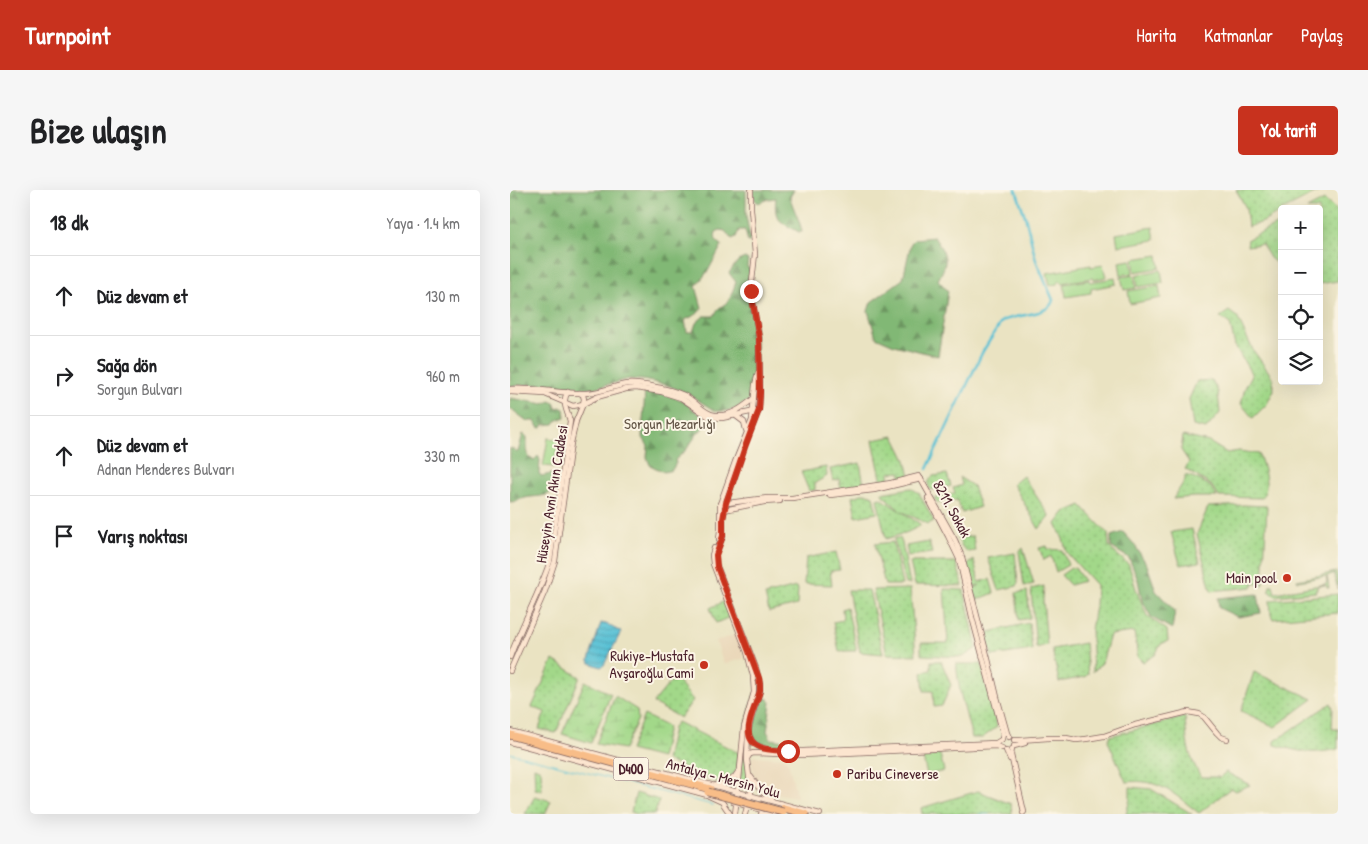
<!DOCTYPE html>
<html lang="tr">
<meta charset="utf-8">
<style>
:root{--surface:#fff;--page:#f6f6f6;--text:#202124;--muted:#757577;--line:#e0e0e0;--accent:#c8321e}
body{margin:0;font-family:"Patrick Hand",sans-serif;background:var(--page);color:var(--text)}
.controls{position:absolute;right:15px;top:15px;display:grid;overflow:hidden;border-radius:5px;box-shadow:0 5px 20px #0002}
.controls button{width:45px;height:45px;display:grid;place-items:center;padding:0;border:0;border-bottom:1px solid var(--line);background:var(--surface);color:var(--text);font:25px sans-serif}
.stop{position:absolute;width:15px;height:15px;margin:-11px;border:4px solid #c8321e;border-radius:50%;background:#fff}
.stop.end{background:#c8321e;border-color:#fff;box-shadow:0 1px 5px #0008}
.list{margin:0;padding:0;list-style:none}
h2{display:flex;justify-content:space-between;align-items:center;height:65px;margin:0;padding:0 20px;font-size:21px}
h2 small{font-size:16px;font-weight:400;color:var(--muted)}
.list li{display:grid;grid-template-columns:32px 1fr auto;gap:15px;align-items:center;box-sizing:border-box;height:80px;padding:0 20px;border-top:1px solid var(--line)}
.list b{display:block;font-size:19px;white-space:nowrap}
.list p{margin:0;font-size:16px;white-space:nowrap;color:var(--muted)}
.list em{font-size:16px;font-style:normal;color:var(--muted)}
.icon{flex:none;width:28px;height:28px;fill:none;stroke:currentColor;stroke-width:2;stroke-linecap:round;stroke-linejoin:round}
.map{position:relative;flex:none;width:828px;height:624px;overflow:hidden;border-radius:5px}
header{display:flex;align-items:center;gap:30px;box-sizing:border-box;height:70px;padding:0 25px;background:var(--accent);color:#fff}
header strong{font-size:24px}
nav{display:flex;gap:28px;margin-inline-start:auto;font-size:18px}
.intro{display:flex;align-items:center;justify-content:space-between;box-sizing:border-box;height:120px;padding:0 30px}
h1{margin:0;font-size:35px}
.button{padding:12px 22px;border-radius:5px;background:var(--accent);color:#fff;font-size:18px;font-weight:700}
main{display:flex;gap:30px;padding:0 30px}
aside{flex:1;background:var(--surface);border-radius:5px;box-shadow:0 5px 20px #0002}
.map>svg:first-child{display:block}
.built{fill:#ead8ba}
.green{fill:url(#green-dots);stroke:#767c5a}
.forest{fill:url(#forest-firs);stroke:#666c50}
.wetland{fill:url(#wetland-marsh);stroke:#767c5a}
.pitch{fill:#a2d889;stroke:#767c5a}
.water{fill:url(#water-rules);stroke:#517080}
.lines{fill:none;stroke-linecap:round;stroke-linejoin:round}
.stream{stroke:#58c1d5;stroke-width:1}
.canal{stroke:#58c1d5;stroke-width:2.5}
.secondary-casing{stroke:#826460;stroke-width:6}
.highway-casing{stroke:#826460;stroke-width:9}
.secondary{stroke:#fce5cf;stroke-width:4.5}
.highway{stroke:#f8bd88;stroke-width:7}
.highway-bridge-casing{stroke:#826460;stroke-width:9;stroke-linecap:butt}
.highway-bridge{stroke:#f8bd88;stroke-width:7}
.route{stroke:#c8321e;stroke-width:6}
.poi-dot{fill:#c8321e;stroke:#fcf5e5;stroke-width:2}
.labels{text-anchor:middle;stroke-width:4;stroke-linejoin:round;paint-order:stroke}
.shield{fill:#fcf5e5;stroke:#7f5f63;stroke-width:1}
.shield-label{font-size:14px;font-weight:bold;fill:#4a1f2b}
.park-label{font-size:15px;fill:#645647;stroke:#fcf5e5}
.street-label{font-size:15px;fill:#4a1f2b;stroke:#fcf5e5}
.poi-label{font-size:15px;fill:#4a1f2b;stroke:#fcf5e5;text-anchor:end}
</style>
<header>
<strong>Turnpoint</strong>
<nav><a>Harita</a><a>Katmanlar</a><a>Paylaş</a></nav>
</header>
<div class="intro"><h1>Bize ulaşın</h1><a class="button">Yol tarifi</a></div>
<main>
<aside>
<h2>18 dk<small>Yaya · 1.4 km</small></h2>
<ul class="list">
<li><svg class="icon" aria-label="ahead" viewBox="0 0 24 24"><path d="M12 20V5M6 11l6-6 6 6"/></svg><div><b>Düz devam et</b></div><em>130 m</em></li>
<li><svg class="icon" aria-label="right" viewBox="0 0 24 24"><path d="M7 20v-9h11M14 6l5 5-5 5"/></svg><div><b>Sağa dön</b><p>Sorgun Bulvarı</p></div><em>960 m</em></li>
<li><svg class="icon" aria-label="ahead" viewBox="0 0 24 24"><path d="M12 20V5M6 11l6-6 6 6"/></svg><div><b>Düz devam et</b><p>Adnan Menderes Bulvarı</p></div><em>330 m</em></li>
<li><svg class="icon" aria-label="arrive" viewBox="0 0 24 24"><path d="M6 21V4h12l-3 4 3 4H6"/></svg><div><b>Varış noktası</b></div></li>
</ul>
</aside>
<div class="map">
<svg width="828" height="624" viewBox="0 0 828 624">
<defs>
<pattern id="green-dots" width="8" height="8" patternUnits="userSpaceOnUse" patternTransform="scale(1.25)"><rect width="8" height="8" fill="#a2d889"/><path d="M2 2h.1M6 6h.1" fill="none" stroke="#8db976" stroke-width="1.8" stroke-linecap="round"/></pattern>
<pattern id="forest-firs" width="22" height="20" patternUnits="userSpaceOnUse" patternTransform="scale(1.25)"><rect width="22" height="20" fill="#81b875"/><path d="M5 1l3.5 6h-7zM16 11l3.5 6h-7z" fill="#6c9560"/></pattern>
<pattern id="wetland-marsh" width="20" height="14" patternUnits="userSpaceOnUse" patternTransform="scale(1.25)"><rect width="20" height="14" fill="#a2d889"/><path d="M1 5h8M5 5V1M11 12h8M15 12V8" fill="none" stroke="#8db976"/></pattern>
<pattern id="water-rules" width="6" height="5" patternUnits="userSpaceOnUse" patternTransform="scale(1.25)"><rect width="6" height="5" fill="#58c1d5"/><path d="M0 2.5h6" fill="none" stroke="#4ea5b7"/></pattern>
</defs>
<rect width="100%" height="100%" fill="#fcf5e5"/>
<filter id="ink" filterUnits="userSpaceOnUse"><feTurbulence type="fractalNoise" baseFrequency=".02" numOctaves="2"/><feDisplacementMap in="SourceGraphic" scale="10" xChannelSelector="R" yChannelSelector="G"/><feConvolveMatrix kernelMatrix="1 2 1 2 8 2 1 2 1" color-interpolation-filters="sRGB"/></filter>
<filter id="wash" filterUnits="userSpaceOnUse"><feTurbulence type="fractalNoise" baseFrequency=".0096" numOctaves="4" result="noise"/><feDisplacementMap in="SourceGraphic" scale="20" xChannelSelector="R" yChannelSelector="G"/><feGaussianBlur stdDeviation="1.12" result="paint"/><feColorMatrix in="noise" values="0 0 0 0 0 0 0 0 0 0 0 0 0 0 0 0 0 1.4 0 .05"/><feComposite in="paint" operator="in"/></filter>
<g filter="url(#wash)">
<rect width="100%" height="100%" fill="#eae3c2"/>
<!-- built -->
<g class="built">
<polygon points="228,444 235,468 214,474 206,451"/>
<polygon points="243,566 273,568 278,572 287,607 269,604 256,598 248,592 243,583 241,571"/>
</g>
<!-- green -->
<g class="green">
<polygon points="726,0 809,0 810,1 775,19 772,19 772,21 753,32 738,37 736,18"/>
<polygon points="814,10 828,21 828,91 809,94 809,19 797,19"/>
<polygon points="772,32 772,78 760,68 752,54 737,56 738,49"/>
<polygon points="719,121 727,127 743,160 763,188 764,200 757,214 743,228 731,214 735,198 742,185 725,156 720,134 710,127"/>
<polygon points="702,190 708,202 710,223 696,239 683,236 679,209 687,191"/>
<polygon points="384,246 396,270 400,286 392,289 390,282 379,283 380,291 372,293 363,250"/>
<path d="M673,246L699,252L717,263L729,261L749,264C753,277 761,296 752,308L709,307L701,295L675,279L679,272L671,260Z"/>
<polygon points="350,273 354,295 331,299 329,289 323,291 320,279"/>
<polygon points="316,277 317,286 305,293 305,300 299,301 291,282"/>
<polygon points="437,284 441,296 422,300 418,297 419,291 423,286"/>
<polygon points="675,285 688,289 700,296 707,307 683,307 663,309 675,290"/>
<polygon points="513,286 539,325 539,327 529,339 503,294"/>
<polygon points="449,287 463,296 470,317 452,323 447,310 428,313 424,308 445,303 443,298 452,295"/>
<polygon points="401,298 409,303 424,331 418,334 391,321 410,334 410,336 398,342 376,349 367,309 371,308 390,321 371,303"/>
<polygon points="355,303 363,306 367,323 346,327 342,307"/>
<polygon points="571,315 598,344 599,356 602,360 619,375 626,399 637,426 657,440 658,451 651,454 645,465 633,472 628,467 624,442 600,445 592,473 583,482 581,440 585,416 586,395 557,363 553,349 546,334 555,322"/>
<polygon points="734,315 757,316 753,395 743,393 743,397 701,401 687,344 698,317"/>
<polygon points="682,339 690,372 671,375 669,370 661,342"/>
<polygon points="463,346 465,361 458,362 453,358 447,348"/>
<polygon points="386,348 390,348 392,353 400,394 395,394 384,349"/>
<polygon points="383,352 392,395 375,395 365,354"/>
<polygon points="419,352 422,363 398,366 396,356"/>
<polygon points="537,356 538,359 552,360 558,375 546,382 541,366 534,370 529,358"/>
<polygon points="513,358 524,394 514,396 509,362"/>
<polygon points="326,362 330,380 320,381 322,395 294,394 296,368"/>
<polygon points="505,363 508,393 507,396 489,400 478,368"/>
<polygon points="464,370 469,392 480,389 484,403 467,410 463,398 470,395 463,396 457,376 458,374"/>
<polygon points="400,372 446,372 453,396 405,395"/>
<polygon points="561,378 565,378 574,391 560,395 551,385"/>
<polygon points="826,382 828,388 828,400 824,384 817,386 819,398 817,398 816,395 807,396 807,400 805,400 806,402 765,406 759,401 760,395 763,395 765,403 816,394 817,393 816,386 789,391 787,391 787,390"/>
<polygon points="534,396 533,410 537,455 526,458 521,399"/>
<polygon points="286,397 288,399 287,415 259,422 255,405"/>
<polygon points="400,399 406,465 377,464 363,400"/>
<polygon points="434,399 454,400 467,458 453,467 411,465 411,453 438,453"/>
<polygon points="338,400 359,400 373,464 350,462"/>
<polygon points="517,401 520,428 509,430 506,403"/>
<polygon points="828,404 828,423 763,429 761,425 760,410"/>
<polygon points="215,411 222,426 206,433 200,418"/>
<polygon points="337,417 346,458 345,461 329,461 323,432 333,430 332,419"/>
<polygon points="519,433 522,460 482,466 475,443"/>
<polygon points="575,453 578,484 575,487 549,492 542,459"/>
<polygon points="43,470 70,487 46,543 29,539 35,522 22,517"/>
<polygon points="421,471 431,471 441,495 432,516 424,517 423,501 414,501 412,482 421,480"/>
<polygon points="446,474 472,474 487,537 472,548 462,548 450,502"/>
<polygon points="744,482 803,509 765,537 731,521"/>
<polygon points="167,484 169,493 183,510 170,528 143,513"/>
<polygon points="248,503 237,538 240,601 229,598 232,576 235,538 244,504"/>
<path d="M821,513L823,518L822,539H828V559C801,565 791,562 765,555V551Z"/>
<path d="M675,527C677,554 677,563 691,587H710L716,582L740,595L726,601L721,598L689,623C664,604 649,588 616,592L598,551L600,546Z"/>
<path d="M167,532L229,563C226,585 228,585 206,592L156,570L163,538Z"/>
<polygon points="24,577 31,580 32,601 25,599"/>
<polygon points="620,597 641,599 682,624 616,624 620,609"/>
<polygon points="468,601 501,614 502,624 412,624 411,618"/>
<polygon points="126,603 149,610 145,624 127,624 121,622"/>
<polygon points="25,606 41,611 35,624 15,624"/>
</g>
<!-- forest -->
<g class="forest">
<path d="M0,0H236V26L241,52H238L235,40H229L226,47L222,49L215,41L210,40L206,42C204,49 206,51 212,55L198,81L186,96L192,118L187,124L175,130L177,142H183L186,133L194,126H204L208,119L219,111L226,92L219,83L228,71L235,68L238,70L237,77L240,79L237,100L245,137L247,176L242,209L226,219L216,221H205L177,203L157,195L133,190L119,189L84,198L64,199L30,194L0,196Z"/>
<path d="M243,0H284L280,7C283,19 290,30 292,42H289C271,32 263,31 266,8L258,9L248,13C244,9 242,6 243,0Z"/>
<path d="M424,47C437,66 439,70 428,90L438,101L428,166L384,155L366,147L358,121L361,112L393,89L401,53L405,49Z"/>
<polygon points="135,201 156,205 172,210 199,232 187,244 176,260 165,270 166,273 162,280 154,282 140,275 137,267 138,256 132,246"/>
<polygon points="0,208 34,214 40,211 45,213 45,216 47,218 50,217 54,219 55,227 46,231 44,234 33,235 32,238 28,237 25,231 17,231 0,218"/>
<path d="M13,244L17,247V259L19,268L24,270L28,266L30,270L29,283L31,286L46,283C48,287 48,290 47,294C42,309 27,305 15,308C10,309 6,312 0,312V258L8,262Z"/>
<polygon points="613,342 624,354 637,375 646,401 665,421 662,439 641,427 632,410 628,390 619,368 601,357 601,346"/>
<polygon points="748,404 751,423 728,427 709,418 708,408"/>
<path d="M257,508L261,512L257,541L261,549L294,554C278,557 258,559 244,549L242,541L253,510Z"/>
</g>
<!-- wetland -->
<g class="wetland">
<polygon points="75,491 101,504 81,553 52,544"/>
<polygon points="105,506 127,520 128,529 114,559 86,554"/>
<polygon points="134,525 158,537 151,568 120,560"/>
</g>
<!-- pitch -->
<g class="pitch">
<polygon points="643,37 645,50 608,56 606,44"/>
<polygon points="648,65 650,78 625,82 623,69"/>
<polygon points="621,70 623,83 611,85 609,72"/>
<polygon points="581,75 581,77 593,75 596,87 583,90 583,88 552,93 551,91 548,91 548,94 540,95 537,83"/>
<polygon points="651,80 653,93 628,97 626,85"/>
<polygon points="624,85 626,98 614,100 611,87"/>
<polygon points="605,88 606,94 581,99 581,103 556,107 554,94 579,90 580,92"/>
<polygon points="649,96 651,108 620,114 618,101"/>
<polygon points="38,248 54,250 53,260 47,260 44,277 33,276"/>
<polygon points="430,564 434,581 417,585 413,568"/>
</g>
<!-- water -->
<polygon class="water" points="91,433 96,434 111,442 94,475 91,477 80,473 79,470"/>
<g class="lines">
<!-- stream -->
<g class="stream">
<polyline points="0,563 203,615"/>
<polyline points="469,624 479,624"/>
</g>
<!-- canal -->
<path class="canal" d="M417,279L473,161L492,131C505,124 540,126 543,110L526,70L515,26L506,0"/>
</g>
</g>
<g filter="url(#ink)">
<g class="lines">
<defs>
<g id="secondary">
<path d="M0,199C26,197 51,204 76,203C91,203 103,196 117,194C128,193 141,196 151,198C160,200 169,202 177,207C186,212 194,224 205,225C220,227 232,218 243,209"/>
<polyline points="0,202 35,204 63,216 73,214 87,207 116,199 126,198 152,202 171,208 199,227 212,228 245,221"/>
<polyline points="226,226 234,232 236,240"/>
<polyline points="320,305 364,300 411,289"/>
<polyline points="418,308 438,346 449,369 462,427 493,544 492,549"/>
<polyline points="210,314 257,308 282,308 381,293 409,286 445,350 452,367 478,469 487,507 497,543 499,547"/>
<polyline points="214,320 254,312 270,311"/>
<polyline points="209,349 210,340 210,314 225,272 242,230 245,195 248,183"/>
<polyline points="204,358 202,365 203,374 237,462 243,486 244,502 234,537 229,589 225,624"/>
<path d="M0,467C12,434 29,404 40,371L60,231C57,221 51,211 58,202"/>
<polyline points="0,481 35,401 45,371 61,253 66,231 73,214 74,209 73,205 70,203"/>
<polyline points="0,541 310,624"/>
<polyline points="239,546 244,554 250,557 259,560 293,561 486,553 491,550"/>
<polyline points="504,550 510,550 539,548 556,548 566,550 576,549 594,546 625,535 678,522 689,524 694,527 707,543 711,547 717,549"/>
<polyline points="0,552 201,606"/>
<polyline points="504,556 515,553"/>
<polyline points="502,559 501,565 514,622 513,623"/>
<polyline points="496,560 500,569"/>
<polyline points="238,567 240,564 244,563 292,565 486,556 492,558"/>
<polyline points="241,587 252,602 261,609"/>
<path d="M206,595C215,594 224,591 228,582"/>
<polyline points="199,606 212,612 220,624"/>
<polyline points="223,612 252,620"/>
<polyline points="235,624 241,603 237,569 238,542 242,525 250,501 250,495 246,478 210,384 206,374 205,365 213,346 213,329 216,313 235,255 249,220 250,202 249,148 241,101 245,64 241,19 241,0"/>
<polyline points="251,624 267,623"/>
</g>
<g id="highway">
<polyline points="0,545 200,599"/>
<polyline points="274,618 295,624"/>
</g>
</defs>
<!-- secondary casing -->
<use href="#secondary" class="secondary-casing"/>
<!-- highway casing -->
<use href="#highway" class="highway-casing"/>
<!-- secondary -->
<use href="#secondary" class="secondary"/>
<!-- highway -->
<use href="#highway" class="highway"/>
<defs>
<polyline id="highway-bridge" points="198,602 273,622"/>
</defs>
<!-- highway-bridge casing -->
<use href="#highway-bridge" class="highway-bridge-casing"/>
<!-- highway-bridge -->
<use href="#highway-bridge" class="highway-bridge"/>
</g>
</g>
<g class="lines" filter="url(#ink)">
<!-- route -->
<path class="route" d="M241,101L249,148L250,202L249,220L235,257L216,313L213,329V346L206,365L207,377L249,488C250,492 250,496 250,500C247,516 226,547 250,557C258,561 269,560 278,561"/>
</g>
<!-- markers -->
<g class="poi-dot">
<circle cx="777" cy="388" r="5"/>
<circle cx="194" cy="475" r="5"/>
<circle cx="327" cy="584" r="5"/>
</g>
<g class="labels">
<!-- shield labels -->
<rect class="shield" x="103.5" y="567.5" width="35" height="23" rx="4"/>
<g class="shield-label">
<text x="121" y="584">D400</text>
</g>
<!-- park labels -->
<g class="park-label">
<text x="160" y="239">Sorgun Mezarlığı</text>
</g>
<!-- street labels -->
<g class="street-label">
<text transform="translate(42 304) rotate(-81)" y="5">Hüseyin Avni Akın Caddesi</text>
<text transform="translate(442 319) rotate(61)" y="5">8211. Sokak</text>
<text transform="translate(213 588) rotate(15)" y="5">Antalya - Mersin Yolu</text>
</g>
<!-- poi labels -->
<g class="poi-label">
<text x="767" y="393">Main pool</text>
<text x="184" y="471">Rukiye-Mustafa<tspan x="184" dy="17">Avşaroğlu Cami</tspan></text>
<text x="337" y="589" text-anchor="start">Paribu Cineverse</text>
</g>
</g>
</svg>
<div class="controls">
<button>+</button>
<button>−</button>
<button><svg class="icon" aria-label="locate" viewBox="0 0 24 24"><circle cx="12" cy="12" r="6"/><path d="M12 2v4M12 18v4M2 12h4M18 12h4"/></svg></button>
<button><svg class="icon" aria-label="layers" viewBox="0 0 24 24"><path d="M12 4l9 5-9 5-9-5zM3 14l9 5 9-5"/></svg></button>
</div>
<div class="stop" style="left:278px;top:561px"></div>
<div class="stop end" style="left:241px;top:101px"></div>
</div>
</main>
